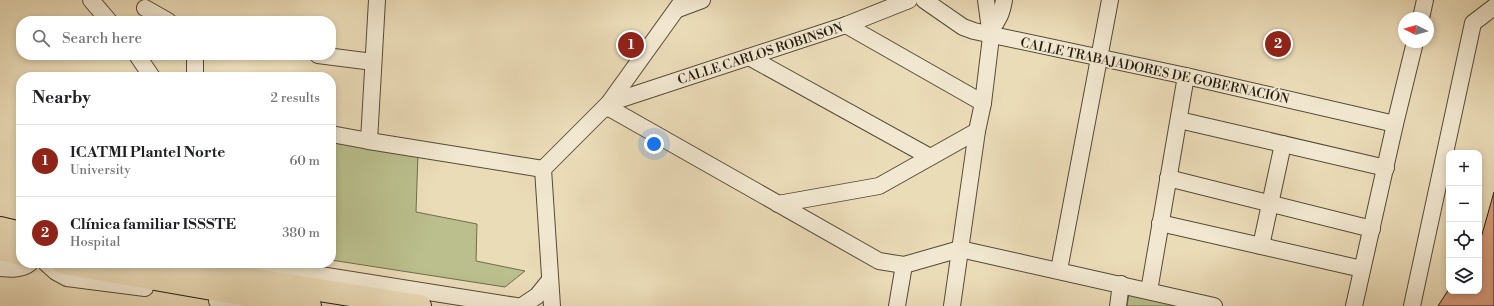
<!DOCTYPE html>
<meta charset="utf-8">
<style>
:root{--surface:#fff;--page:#f2f2f2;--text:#202124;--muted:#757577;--line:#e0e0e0;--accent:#8f2418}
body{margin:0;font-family:"Libre Bodoni",serif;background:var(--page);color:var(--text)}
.controls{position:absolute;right:12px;bottom:12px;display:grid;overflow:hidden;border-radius:8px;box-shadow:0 2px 6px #0003}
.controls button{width:36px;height:36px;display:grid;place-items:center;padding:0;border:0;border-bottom:1px solid var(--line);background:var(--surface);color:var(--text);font:20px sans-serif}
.compass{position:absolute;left:1398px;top:12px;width:36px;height:36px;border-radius:50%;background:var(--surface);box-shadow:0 2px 6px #0003;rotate:275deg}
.you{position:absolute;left:654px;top:144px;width:14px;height:14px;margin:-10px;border:3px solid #fff;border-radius:50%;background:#1a73e8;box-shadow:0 0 0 6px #1a73e833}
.badge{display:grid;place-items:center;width:26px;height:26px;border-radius:50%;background:var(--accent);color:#fff;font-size:13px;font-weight:700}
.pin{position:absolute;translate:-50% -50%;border:2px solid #fff;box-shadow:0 1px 4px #0006}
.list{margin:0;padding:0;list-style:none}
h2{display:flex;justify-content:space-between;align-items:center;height:52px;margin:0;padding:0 16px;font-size:17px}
h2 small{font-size:13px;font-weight:400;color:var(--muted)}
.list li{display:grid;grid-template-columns:26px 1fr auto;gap:12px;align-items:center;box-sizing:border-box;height:72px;padding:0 16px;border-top:1px solid var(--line)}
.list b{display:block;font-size:15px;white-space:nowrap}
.list p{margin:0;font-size:13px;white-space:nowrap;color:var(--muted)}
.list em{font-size:13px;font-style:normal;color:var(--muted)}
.icon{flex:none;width:22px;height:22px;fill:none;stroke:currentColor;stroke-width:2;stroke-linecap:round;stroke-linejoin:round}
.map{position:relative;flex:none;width:1494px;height:306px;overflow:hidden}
.search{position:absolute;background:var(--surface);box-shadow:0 2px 6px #0003;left:16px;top:16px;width:320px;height:44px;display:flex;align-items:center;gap:10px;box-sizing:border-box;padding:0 14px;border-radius:16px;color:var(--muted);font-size:15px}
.panel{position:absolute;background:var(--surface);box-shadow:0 2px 6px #0003;left:16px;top:72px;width:320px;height:196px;border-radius:16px}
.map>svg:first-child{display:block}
.green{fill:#babf8d;stroke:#6e6c4c}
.building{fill:#d99c7c;stroke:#23190c}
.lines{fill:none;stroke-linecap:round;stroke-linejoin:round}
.minor-casing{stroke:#554a37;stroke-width:18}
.highway-casing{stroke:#23190c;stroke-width:24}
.minor{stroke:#f2e8d1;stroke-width:16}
.highway{stroke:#ebdcb8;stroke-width:22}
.labels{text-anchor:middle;stroke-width:3.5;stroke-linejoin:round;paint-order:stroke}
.street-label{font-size:13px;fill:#23190c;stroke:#f2e8d1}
</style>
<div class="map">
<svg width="1494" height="306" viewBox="0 0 1494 306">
<rect width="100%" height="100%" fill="#ebdcb8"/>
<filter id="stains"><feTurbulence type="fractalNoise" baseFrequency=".005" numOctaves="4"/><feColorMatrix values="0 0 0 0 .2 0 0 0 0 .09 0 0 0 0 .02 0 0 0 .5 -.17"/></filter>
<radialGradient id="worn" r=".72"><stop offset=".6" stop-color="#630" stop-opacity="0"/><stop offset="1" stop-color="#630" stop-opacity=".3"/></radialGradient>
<!-- green -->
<g class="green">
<polygon points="331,140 418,153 416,212 477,224 476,261 525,271 505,287 331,260"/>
<polygon points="1129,294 1178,306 1127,306"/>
</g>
<!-- building -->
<polygon class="building" points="1494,192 1494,306 1438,306 1449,289 1449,291 1479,291 1479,245"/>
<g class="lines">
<defs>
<g id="minor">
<polyline points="91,0 109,21"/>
<polyline points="924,0 963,27 974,31 1186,76 1395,124"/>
<polyline points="145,8 168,21"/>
<polyline points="678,9 702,0"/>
<polyline points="1421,18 1425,0"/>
<polyline points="846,25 983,103"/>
<path d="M991,29C999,20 1002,12 1004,0"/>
<polyline points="137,55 152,77"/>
<polyline points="318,55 373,62"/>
<polyline points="749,57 930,157"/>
<polyline points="195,77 195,55"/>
<polyline points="609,103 846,25 909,0"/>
<polyline points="605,108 611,109 879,261 904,265 960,249 1214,306"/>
<polyline points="1179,120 1386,168"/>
<polyline points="331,134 369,141 543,169"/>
<polyline points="369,141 377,0"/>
<polyline points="1168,178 1372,229"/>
<polyline points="778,204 879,186 977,131"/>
<polyline points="1160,223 1362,269"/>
<polyline points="1261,246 1283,144"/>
<polyline points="46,263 56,272 67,278 145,288"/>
<polyline points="246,263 516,306"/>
<path d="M0,268C10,269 22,270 30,263"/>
<polyline points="1059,270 1110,0"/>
<polyline points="1149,291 1186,76"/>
<polyline points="217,301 246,306"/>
<polyline points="522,306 537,296 550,280"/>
<polyline points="552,306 543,169 609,103 683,0"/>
<polyline points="897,306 904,265"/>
<polyline points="952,306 977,131 983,103 991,37 986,0"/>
<polyline points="1118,306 1121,284"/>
<polyline points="1354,306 1395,124 1415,42"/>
<polyline points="1412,306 1473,23 1494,7"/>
</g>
<g id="highway">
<polyline points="0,228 21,233"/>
<polyline points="0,249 21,254"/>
<polyline points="63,263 310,306"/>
<polyline points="164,263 262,281 420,306"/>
</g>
</defs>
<!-- minor casing -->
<use href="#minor" class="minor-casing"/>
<!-- highway casing -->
<use href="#highway" class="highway-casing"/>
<!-- minor -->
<use href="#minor" class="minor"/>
<!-- highway -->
<use href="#highway" class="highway"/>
</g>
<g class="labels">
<!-- street labels -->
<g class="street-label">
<text transform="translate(760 53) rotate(-18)" y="5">CALLE CARLOS ROBINSON</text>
<text transform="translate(1155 70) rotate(12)" y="5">CALLE TRABAJADORES DE GOBERNACIÓN</text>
</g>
</g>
<rect width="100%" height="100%" filter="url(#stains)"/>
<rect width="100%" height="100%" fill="url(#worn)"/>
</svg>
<div class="controls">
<button>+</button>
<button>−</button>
<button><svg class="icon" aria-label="locate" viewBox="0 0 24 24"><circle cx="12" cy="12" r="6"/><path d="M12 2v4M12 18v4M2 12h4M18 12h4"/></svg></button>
<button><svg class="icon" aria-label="layers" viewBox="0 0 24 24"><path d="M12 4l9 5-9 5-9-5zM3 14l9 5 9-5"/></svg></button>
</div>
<svg class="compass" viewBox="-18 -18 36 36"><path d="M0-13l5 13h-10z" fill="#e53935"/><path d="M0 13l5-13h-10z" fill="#757577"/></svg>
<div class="you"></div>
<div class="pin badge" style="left:631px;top:45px">1</div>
<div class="pin badge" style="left:1278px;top:44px">2</div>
<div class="search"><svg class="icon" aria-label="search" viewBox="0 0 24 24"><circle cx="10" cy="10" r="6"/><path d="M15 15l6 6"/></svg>Search here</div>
<section class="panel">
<h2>Nearby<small>2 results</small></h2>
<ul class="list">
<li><span class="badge">1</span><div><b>ICATMI Plantel Norte</b><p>University</p></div><em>60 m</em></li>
<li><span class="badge">2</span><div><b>Clínica familiar ISSSTE</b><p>Hospital</p></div><em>380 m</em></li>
</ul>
</section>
</div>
